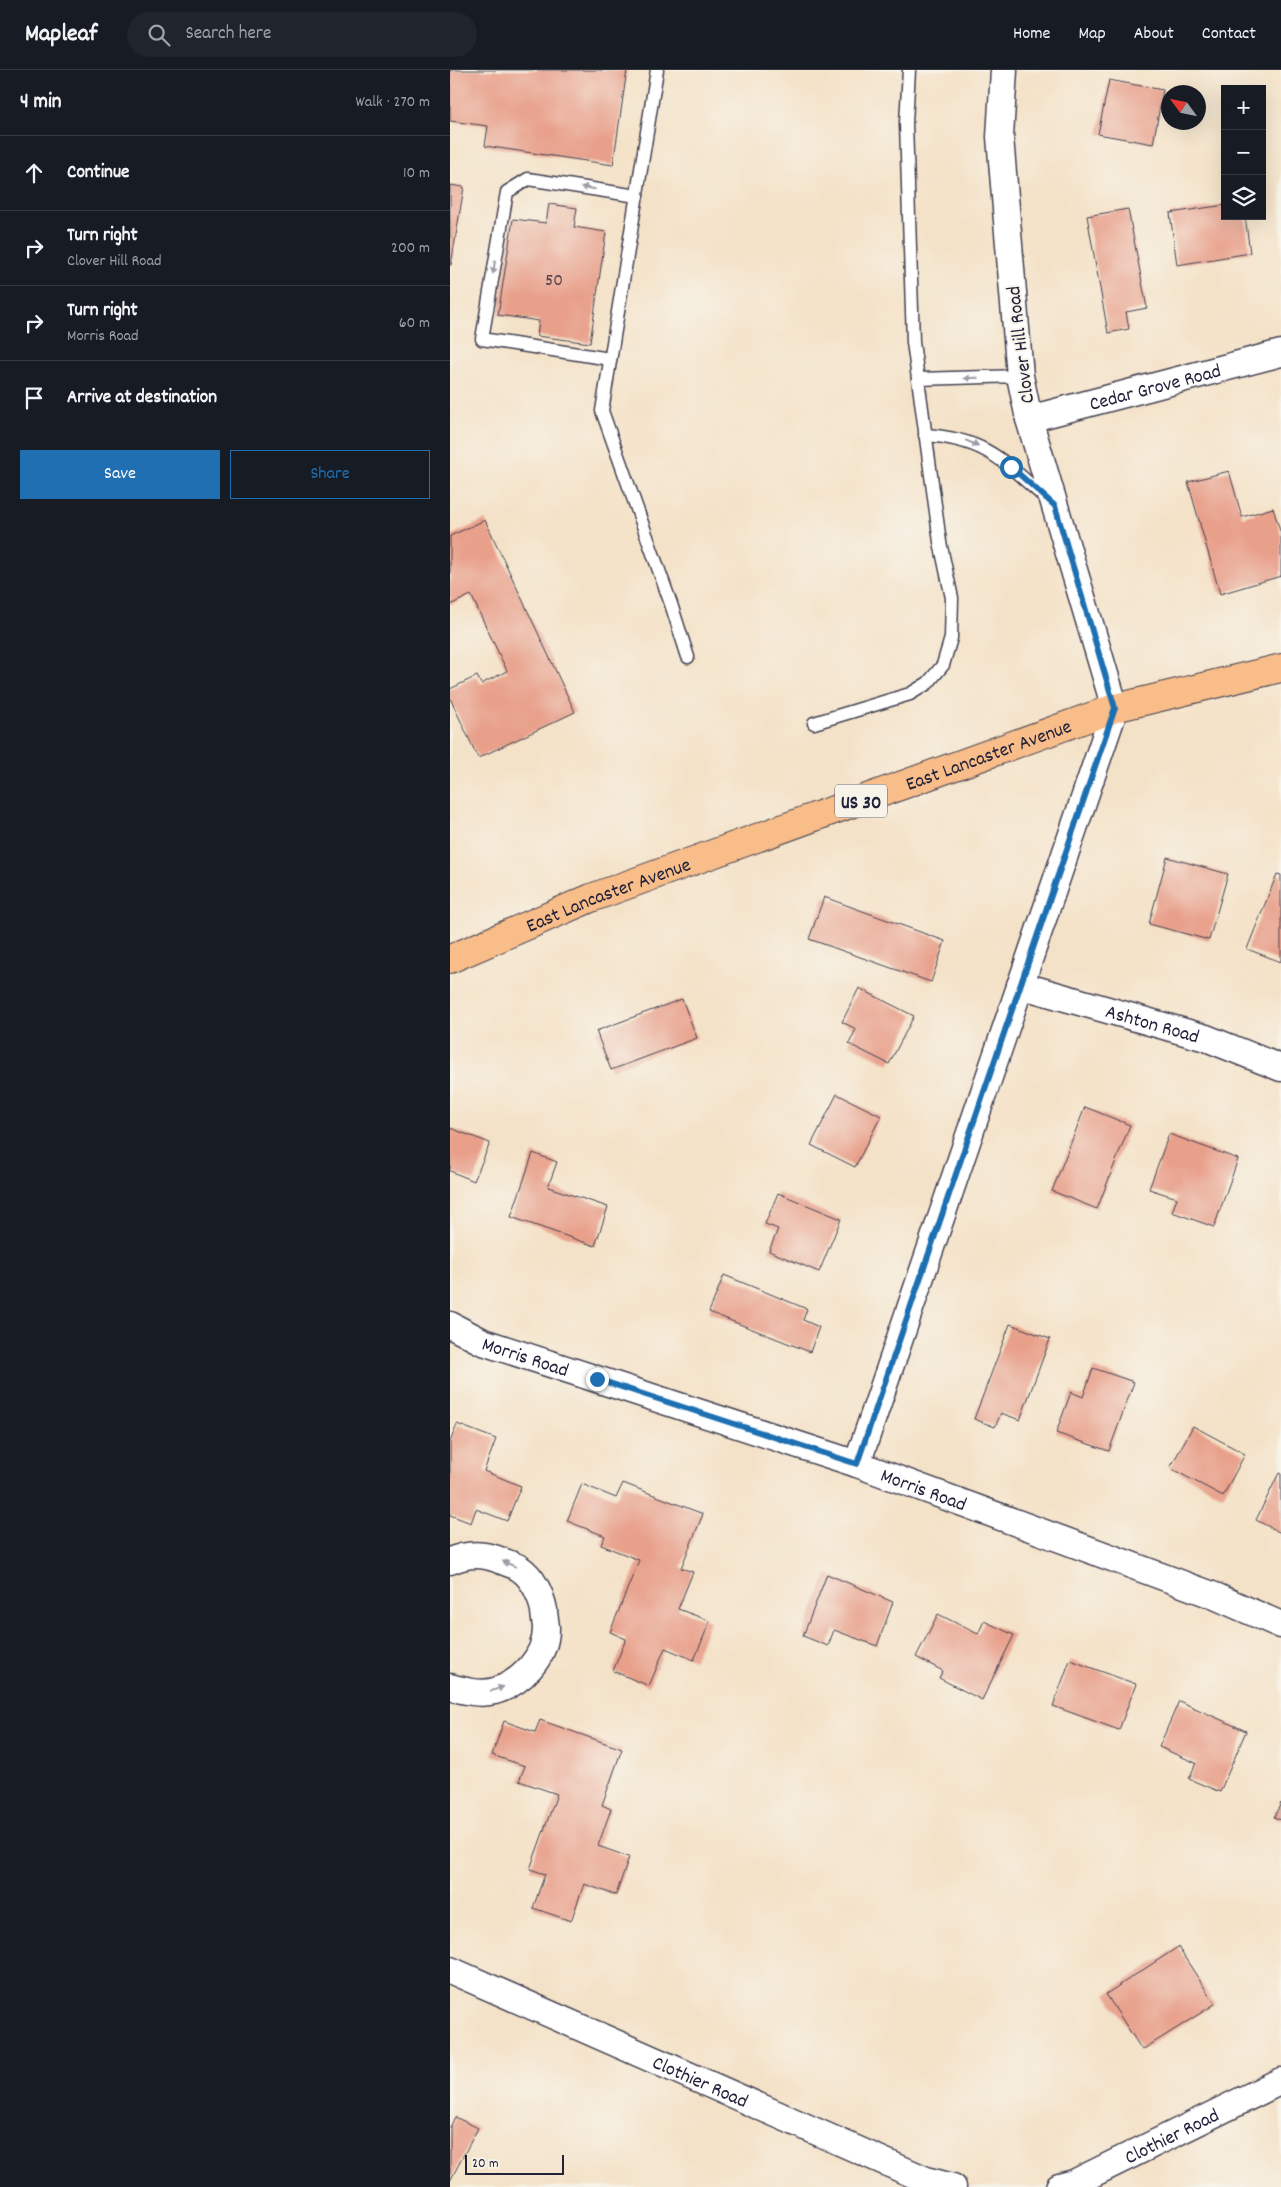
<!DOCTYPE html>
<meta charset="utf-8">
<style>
:root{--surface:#171b24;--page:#20242c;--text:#f1f3f6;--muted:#9ea1a6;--line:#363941;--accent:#1f6fb2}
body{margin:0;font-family:Dekko,sans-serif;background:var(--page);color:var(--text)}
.controls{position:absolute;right:15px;top:15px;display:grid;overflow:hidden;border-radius:0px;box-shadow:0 5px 20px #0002}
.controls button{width:45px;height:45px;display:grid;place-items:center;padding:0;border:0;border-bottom:1px solid var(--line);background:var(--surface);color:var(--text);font:25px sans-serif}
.compass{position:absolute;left:711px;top:15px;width:45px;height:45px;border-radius:50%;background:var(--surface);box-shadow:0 5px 20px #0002;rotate:303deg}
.scale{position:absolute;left:15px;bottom:12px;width:99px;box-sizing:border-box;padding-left:5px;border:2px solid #22223b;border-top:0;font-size:14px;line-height:18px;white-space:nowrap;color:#22223b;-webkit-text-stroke:4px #f7f3e8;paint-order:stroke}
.stop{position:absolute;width:15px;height:15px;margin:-11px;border:4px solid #1f6fb2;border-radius:50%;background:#fff}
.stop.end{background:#1f6fb2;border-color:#fff;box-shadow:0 1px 5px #0008}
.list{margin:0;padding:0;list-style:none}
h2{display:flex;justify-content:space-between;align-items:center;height:65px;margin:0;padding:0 20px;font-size:21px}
h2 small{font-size:16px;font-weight:400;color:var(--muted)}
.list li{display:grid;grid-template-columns:32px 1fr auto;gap:15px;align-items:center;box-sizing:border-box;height:75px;padding:0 20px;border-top:1px solid var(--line)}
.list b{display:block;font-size:19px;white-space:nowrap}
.list p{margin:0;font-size:16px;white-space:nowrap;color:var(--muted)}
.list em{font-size:16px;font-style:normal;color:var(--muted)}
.actions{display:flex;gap:10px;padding:15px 20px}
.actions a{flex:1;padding:11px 0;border:1px solid var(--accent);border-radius:0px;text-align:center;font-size:18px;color:var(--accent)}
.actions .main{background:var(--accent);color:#fff}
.icon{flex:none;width:28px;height:28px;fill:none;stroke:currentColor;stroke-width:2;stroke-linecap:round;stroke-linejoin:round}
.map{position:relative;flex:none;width:831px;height:2117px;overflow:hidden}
header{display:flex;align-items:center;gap:30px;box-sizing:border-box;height:70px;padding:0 25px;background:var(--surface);border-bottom:1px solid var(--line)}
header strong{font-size:24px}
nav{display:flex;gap:28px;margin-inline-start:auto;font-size:18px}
.search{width:350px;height:45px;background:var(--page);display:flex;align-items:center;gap:12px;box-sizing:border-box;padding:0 18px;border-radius:28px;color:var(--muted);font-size:19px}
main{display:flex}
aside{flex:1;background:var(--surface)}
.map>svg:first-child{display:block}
.building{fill:#e8a08b}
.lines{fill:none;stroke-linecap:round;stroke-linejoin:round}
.lane-casing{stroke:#423f50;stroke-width:15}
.street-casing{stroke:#423f50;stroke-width:29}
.highway-casing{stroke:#423f50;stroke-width:30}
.lane{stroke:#fff;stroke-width:12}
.street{stroke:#fff;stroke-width:26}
.highway{stroke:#f8bd89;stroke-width:28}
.oneway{fill:#9c9ca7}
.route{stroke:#1f6fb2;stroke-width:6}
.labels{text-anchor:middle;stroke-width:4;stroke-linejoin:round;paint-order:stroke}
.number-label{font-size:18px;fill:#54424f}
.shield{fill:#f7f3e8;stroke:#62616f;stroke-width:1}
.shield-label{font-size:19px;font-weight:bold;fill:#22223b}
.street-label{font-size:20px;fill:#22223b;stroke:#f7f3e8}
</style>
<header>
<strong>Mapleaf</strong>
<div class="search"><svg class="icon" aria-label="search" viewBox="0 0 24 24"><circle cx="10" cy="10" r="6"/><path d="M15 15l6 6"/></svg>Search here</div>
<nav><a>Home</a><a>Map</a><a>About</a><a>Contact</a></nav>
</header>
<main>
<aside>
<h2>4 min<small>Walk · 270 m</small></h2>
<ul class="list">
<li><svg class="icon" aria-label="ahead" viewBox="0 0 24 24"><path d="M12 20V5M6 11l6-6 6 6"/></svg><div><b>Continue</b></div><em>10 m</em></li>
<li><svg class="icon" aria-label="right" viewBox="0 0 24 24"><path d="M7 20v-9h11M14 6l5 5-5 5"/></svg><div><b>Turn right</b><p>Clover Hill Road</p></div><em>200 m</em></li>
<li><svg class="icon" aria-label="right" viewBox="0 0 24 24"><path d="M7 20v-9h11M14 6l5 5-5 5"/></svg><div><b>Turn right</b><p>Morris Road</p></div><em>60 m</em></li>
<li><svg class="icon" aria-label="arrive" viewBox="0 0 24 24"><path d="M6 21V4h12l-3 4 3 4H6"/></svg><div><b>Arrive at destination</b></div></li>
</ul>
<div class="actions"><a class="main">Save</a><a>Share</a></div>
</aside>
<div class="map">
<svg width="831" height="2117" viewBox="0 0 831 2117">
<rect width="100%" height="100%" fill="#f7f3e8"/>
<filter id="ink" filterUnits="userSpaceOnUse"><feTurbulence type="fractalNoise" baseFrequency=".02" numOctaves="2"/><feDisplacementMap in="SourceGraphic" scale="10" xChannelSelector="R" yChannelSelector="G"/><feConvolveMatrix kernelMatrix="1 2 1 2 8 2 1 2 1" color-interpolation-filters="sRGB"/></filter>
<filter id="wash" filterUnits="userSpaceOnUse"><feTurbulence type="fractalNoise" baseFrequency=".0096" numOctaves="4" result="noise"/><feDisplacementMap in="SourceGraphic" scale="20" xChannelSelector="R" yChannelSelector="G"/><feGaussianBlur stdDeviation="1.12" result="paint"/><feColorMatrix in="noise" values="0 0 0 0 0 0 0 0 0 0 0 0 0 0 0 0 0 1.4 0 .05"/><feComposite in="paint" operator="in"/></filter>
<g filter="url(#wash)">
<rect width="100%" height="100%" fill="#f4e2c8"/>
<g id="blocks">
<!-- building -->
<g class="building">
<polygon points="0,0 177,0 163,95 35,76 38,56 0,51"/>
<polygon points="659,10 713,20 703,74 648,64"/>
<polygon points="0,115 14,117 1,195 0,195"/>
<polygon points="99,134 127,138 124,157 156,162 140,273 87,266 89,251 48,245 63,149 96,153"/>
<polygon points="775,135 775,146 795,146 800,183 727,195 720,143"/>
<polygon points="678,139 697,238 676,242 679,259 658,263 637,146"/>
<polygon points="779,401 792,447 823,438 831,464 831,506 770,524 738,412"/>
<polygon points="35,450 125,642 28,688 0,628 0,619 27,606 31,614 57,601 21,525 0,535 0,466"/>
<polygon points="717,787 778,804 759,870 699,854"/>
<polygon points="827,804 831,805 831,892 797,879"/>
<polygon points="374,827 495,871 481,912 359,869"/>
<polygon points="409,918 464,946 439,994 399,974 406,959 392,952"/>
<polygon points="232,929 247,968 161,1000 146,961"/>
<polygon points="387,1024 431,1046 405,1097 361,1075"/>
<polygon points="635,1037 680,1055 647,1139 602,1121"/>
<polygon points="0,1058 40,1073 24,1111 0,1101"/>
<polygon points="719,1064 788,1089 764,1157 722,1142 727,1128 699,1119"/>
<polygon points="83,1083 107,1092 98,1117 158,1137 145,1176 61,1147"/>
<polygon points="328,1123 391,1149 369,1202 319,1181 328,1159 315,1154"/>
<polygon points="274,1205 357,1239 353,1250 369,1257 360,1282 259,1242"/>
<polygon points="560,1254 600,1269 570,1350 551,1343 545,1357 524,1349"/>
<polygon points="643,1298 684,1312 659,1381 606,1363 621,1322 633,1327"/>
<polygon points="7,1354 46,1369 34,1401 71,1416 57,1451 26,1439 21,1453 0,1445 0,1372"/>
<polygon points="743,1356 795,1384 773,1426 720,1398"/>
<polygon points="829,1403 831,1404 831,1463 806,1450"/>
<polygon points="173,1413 253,1444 231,1498 243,1502 228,1539 260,1551 244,1590 215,1578 199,1616 163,1601 176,1569 160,1562 189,1490 151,1475 155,1466 117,1451 132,1414 166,1428"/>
<polygon points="377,1504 443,1532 427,1576 384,1560 378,1576 353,1566"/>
<polygon points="488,1544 528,1564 534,1551 564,1565 532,1630 489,1608 493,1601 466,1587"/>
<polygon points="620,1590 686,1614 669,1660 603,1636"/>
<polygon points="729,1631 796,1661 770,1722 739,1709 746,1693 709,1677"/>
<polygon points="90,1650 172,1679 152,1735 161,1739 148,1776 179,1787 166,1825 134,1814 121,1851 83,1838 95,1804 80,1799 107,1724 69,1711 75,1696 42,1685 54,1651 85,1662"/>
<polygon points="831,1733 831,1750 824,1747"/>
<polygon points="728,1877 765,1934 692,1980 656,1924"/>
<polygon points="5,2047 28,2058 0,2111 0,2057"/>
</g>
</g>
</g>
<g filter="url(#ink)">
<use href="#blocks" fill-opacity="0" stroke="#423f50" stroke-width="1"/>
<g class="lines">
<defs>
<g id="lane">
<polyline points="207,0 152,341 221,534 238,587"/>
<polyline points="160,289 32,269 57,122 78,109 187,126"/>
<polyline points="468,309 570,306"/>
<path d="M475,365C537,369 554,392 599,431"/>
<polyline points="364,653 460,624 478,613 493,595 501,568 502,528 490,472 463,272 456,53 459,0"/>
</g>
<g id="street">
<path id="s1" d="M579,349L831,283"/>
<path id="s2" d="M570,915L756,968L831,998"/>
<path id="s3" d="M0,1255L33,1272L407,1394L765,1526L831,1555"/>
<polyline points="407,1394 665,638 579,349 570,306 550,67 554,0"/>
<path d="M0,1491C18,1483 34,1483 52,1491C57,1493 64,1495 69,1498C83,1507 91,1525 94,1540C94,1546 96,1553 96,1559C96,1587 71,1613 45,1621C30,1625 15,1621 0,1617"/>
<path id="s4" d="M0,1900L476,2110L503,2117"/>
<path id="s5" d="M609,2117L624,2113L831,2011"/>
</g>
<g id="highway">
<path id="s6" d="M0,889L141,828L665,638L831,598"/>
</g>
</defs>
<!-- lane casing -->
<use href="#lane" class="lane-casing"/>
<!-- street casing -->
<use href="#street" class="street-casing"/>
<!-- highway casing -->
<use href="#highway" class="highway-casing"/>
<!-- lane -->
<use href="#lane" class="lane"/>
<!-- street -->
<use href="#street" class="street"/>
<!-- highway -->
<use href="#highway" class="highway"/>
</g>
<!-- one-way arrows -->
<defs><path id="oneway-solid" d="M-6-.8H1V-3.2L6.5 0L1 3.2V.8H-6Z" transform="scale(1.25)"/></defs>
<g class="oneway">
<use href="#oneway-solid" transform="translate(138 118) rotate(-171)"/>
<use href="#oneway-solid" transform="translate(44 197) rotate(99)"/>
<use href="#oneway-solid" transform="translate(521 308) rotate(178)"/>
<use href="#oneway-solid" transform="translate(522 373) rotate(22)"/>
<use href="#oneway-solid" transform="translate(59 1494) rotate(-157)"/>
<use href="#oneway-solid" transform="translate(47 1619) rotate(-19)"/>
</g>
</g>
<g class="lines" filter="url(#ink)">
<!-- route -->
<polyline class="route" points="147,1309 407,1394 665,638 605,436 561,397"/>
</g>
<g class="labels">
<!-- number labels -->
<g class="number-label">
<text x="104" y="215">50</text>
</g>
<!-- shield labels -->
<rect class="shield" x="385" y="714.5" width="52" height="33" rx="4"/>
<g class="shield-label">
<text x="411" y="738">US 30</text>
</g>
<!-- street labels -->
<g class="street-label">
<text transform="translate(569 275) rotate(-97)" y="7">Clover Hill Road</text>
<text dy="7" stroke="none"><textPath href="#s1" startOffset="130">Cedar Grove Road</textPath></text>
<text dy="7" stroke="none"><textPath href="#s6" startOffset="576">East Lancaster Avenue</textPath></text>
<text dy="7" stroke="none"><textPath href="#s6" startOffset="171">East Lancaster Avenue</textPath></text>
<text dy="7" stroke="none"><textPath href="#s2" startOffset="138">Ashton Road</textPath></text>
<text dy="7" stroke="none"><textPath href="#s3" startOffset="82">Morris Road</textPath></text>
<text dy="7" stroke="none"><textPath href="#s3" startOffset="502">Morris Road</textPath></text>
<text dy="7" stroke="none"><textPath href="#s4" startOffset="274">Clothier Road</textPath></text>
<text dy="7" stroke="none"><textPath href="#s5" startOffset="124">Clothier Road</textPath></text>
</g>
</g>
</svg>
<div class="controls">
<button>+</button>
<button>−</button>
<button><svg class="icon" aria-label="layers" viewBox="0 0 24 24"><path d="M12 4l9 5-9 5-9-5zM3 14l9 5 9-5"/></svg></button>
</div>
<svg class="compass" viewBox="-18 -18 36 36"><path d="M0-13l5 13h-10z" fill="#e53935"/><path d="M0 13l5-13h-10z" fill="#9ea1a6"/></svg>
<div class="scale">20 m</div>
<div class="stop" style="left:561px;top:397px"></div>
<div class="stop end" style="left:147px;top:1309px"></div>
</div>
</main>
